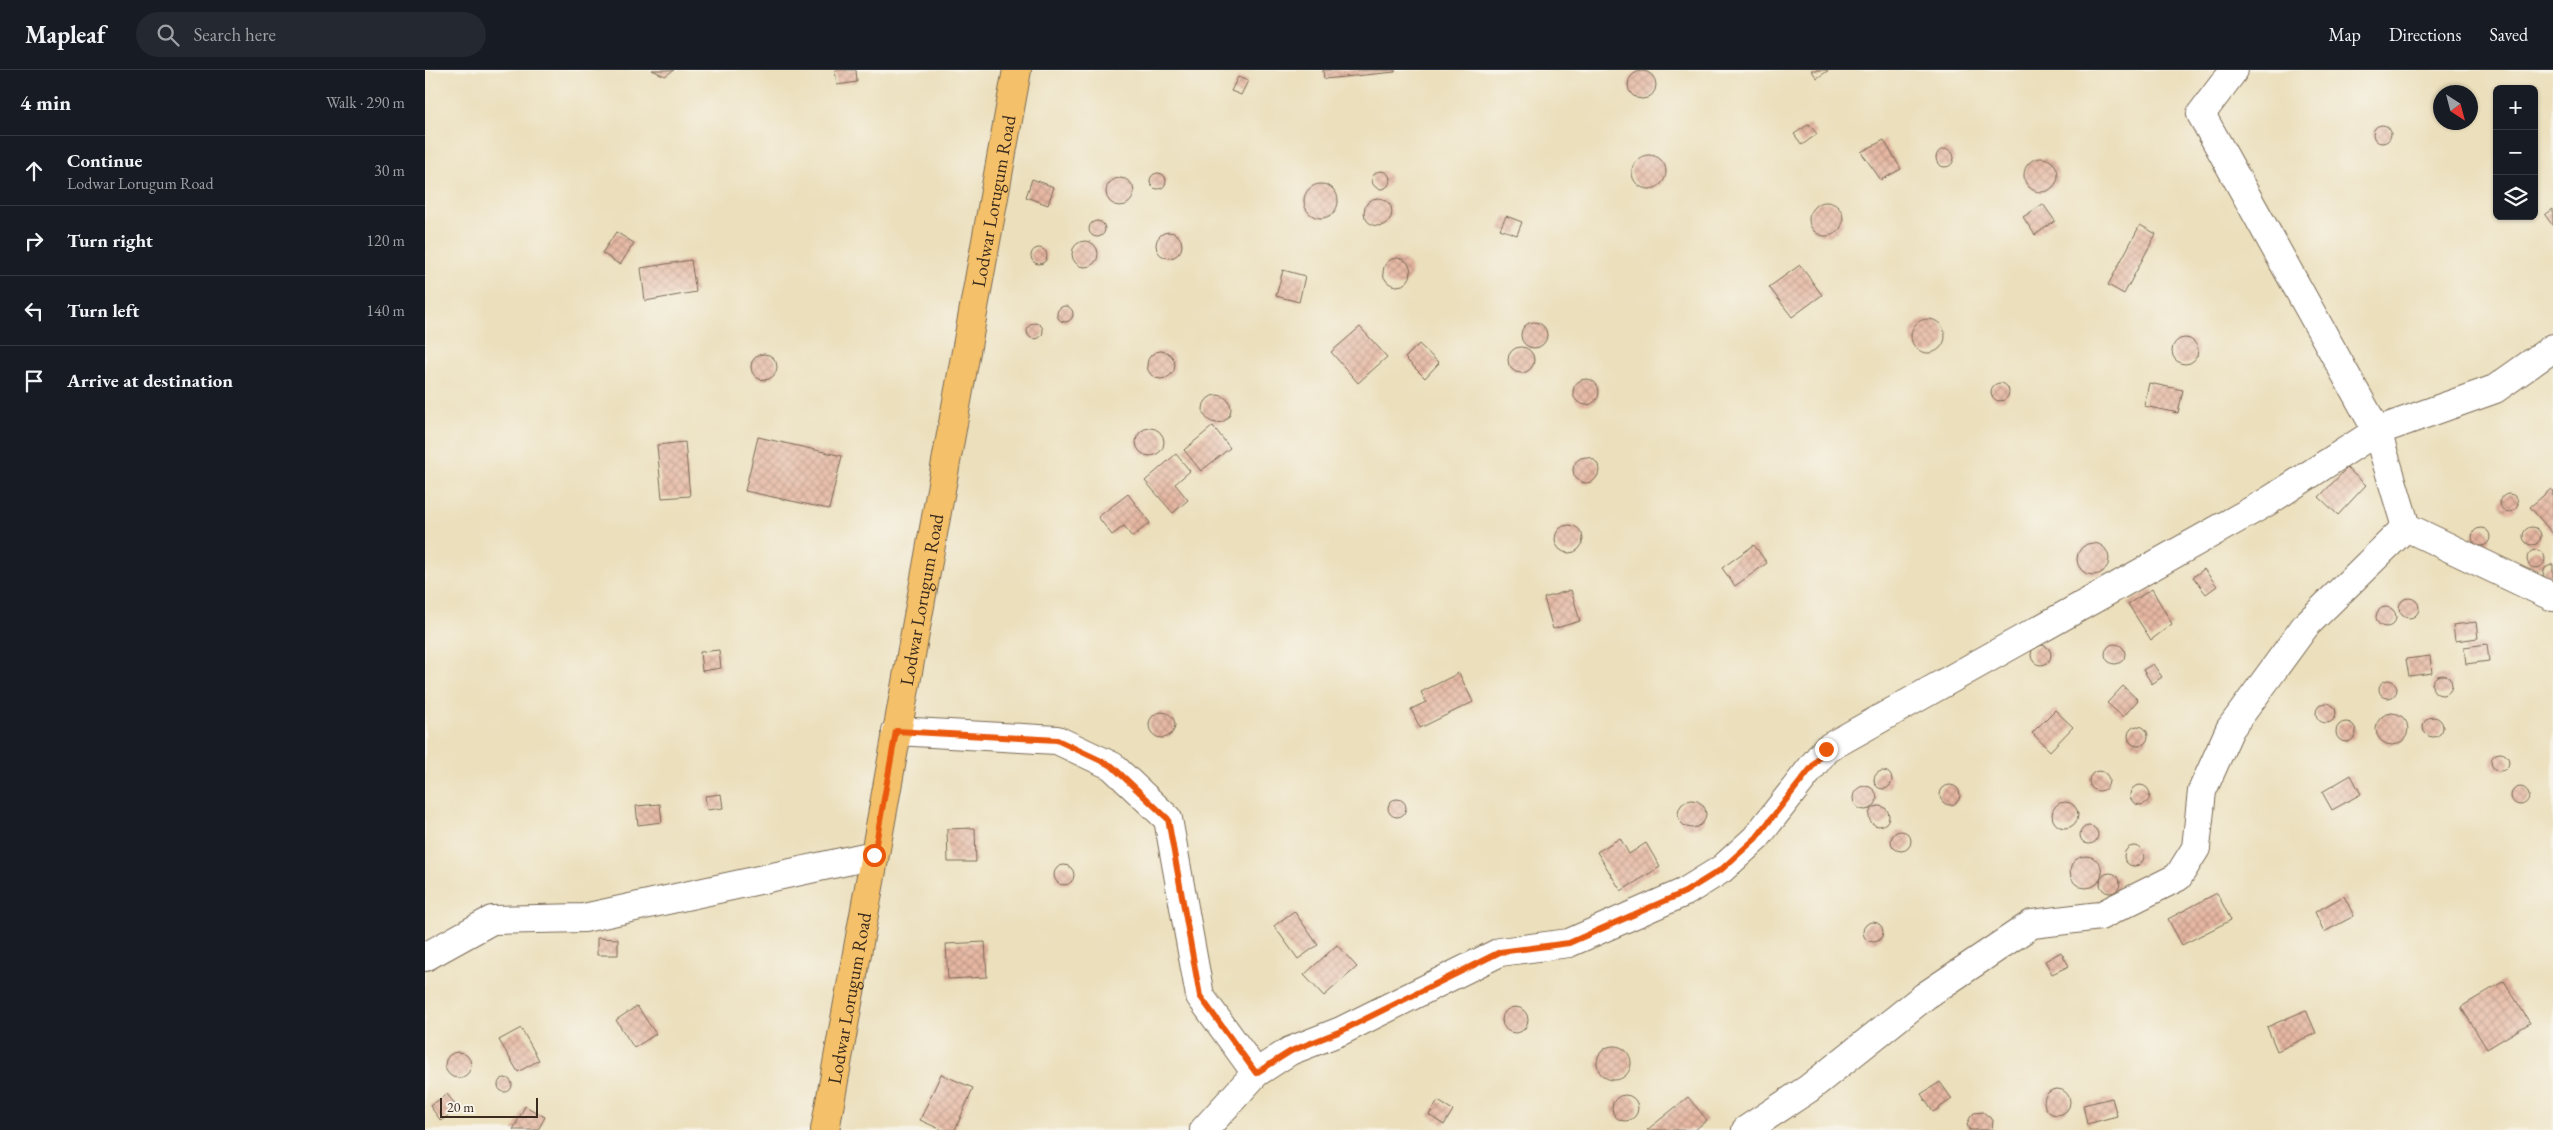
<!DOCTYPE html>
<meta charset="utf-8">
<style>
:root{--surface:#171b24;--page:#242831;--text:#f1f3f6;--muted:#9ea1a6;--line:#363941}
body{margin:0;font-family:"EB Garamond",serif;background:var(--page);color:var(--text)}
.controls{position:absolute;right:15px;top:15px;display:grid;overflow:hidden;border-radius:8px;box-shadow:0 1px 4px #0004}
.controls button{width:45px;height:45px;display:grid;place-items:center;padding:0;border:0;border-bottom:1px solid var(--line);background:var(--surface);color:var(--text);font:25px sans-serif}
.compass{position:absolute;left:2008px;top:15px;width:45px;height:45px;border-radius:50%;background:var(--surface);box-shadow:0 1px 4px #0004;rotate:144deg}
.scale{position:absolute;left:15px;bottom:12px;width:98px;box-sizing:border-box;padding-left:5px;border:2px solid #3b2a1e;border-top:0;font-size:14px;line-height:18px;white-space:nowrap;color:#3b2a1e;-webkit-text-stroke:4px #f7f3e8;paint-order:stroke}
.stop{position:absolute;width:15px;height:15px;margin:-11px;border:4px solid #ea580c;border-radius:50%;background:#fff}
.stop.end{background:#ea580c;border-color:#fff;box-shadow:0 1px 5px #0008}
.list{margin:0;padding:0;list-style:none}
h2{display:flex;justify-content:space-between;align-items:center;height:65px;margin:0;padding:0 20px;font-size:21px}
h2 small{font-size:16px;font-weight:400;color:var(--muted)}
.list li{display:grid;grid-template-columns:32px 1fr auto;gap:15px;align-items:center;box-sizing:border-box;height:70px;padding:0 20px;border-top:1px solid var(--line)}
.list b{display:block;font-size:19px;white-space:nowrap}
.list p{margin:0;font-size:16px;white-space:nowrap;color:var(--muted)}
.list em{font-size:16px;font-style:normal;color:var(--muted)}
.icon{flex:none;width:28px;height:28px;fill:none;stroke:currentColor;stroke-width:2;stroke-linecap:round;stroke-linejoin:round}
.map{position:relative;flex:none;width:2128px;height:1060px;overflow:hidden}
header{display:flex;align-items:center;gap:30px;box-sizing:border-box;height:70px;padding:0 25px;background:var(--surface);border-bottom:1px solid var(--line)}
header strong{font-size:24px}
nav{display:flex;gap:28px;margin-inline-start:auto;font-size:18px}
.search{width:350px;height:45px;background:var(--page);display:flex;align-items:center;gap:12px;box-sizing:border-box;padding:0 18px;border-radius:28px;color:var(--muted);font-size:19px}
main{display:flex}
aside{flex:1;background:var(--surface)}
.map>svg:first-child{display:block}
.building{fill:url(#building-cross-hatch)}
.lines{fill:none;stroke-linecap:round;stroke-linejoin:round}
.minor-casing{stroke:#796955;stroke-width:30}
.major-casing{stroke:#796955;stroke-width:30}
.minor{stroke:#fff;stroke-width:28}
.major{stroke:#f4c16b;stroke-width:28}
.route{stroke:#ea580c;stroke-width:6}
.labels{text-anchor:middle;stroke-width:4;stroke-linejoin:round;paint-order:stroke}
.street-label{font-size:19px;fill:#3b2a1e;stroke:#f7f3e8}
</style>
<header>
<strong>Mapleaf</strong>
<div class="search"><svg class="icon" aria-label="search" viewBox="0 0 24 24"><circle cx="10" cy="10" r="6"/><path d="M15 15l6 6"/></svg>Search here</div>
<nav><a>Map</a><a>Directions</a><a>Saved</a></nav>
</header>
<main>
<aside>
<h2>4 min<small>Walk · 290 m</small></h2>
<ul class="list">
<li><svg class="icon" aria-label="ahead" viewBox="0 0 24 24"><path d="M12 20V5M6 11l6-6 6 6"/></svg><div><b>Continue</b><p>Lodwar Lorugum Road</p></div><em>30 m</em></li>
<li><svg class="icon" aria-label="right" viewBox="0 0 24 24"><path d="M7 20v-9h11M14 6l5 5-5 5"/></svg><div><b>Turn right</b></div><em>120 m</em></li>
<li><svg class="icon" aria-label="left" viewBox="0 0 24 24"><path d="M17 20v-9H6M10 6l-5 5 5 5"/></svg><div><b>Turn left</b></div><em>140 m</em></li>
<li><svg class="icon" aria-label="arrive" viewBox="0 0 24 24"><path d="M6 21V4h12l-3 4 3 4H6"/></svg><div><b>Arrive at destination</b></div></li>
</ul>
</aside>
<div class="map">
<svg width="2128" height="1060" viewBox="0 0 2128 1060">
<defs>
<pattern id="building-cross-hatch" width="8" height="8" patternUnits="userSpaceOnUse" patternTransform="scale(1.25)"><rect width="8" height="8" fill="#e6b7a2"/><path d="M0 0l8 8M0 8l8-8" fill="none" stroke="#bc9583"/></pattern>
</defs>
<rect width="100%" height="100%" fill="#f7f3e8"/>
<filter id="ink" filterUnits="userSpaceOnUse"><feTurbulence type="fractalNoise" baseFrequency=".02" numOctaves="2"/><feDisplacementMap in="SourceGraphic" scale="10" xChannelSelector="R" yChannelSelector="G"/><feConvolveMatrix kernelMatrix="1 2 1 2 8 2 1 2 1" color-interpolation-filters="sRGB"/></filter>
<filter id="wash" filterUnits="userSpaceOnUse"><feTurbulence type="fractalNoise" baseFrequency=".0096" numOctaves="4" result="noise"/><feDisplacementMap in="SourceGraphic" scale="20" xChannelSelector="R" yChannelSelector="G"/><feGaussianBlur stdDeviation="1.12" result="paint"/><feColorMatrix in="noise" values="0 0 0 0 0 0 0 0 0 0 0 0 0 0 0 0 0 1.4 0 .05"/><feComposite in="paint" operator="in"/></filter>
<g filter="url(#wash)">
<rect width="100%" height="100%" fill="#ebdfbc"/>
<g id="blocks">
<!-- building -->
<g class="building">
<polygon points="227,0 249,0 240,6"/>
<polygon points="410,0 431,0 432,12 412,15"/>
<polygon points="898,0 970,0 970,2 899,9"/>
<polygon points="1386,0 1404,0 1392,8"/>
<circle cx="1217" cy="15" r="14"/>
<polygon points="813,7 823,11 816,25 806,21"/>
<polygon points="1384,54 1392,64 1377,75 1369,64"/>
<circle cx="1957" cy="64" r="9"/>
<polygon points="1459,70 1476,99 1456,110 1436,82"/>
<circle cx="1520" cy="88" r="9"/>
<circle cx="1224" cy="102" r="17"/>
<circle cx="1616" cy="105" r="17"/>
<circle cx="956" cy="110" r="9"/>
<circle cx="733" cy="111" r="8"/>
<circle cx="695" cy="122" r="14"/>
<polygon points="607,109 629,117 623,135 601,127"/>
<circle cx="896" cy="131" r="17"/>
<circle cx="953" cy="142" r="14"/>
<circle cx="1401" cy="149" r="17"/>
<polygon points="1618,134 1630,151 1610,165 1598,147"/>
<polygon points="2128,139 2128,156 2120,145"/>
<polygon points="1081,146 1097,152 1092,165 1075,159"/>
<circle cx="672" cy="159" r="8"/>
<polygon points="1715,155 1731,164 1699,224 1683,215"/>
<circle cx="744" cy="175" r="13"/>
<polygon points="191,162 209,173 195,195 177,183"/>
<circle cx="660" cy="184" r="13"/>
<circle cx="614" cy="186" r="8"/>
<circle cx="972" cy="202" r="14"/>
<polygon points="266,190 271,222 220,231 216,198"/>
<polygon points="1375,195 1397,225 1367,247 1344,217"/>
<polygon points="858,200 880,206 874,232 851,226"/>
<circle cx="640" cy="244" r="8"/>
<circle cx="1503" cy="266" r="17"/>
<circle cx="1109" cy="265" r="13"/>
<circle cx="610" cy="261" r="8"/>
<polygon points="935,257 962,287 933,313 906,282"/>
<circle cx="1760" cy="281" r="13"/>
<polygon points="994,274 1014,293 1000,308 980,288"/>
<circle cx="1096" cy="290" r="13"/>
<circle cx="736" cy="295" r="14"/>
<circle cx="339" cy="297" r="13"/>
<circle cx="1161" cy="322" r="13"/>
<circle cx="1575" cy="322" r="9"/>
<polygon points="1724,313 1758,320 1753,343 1719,336"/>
<circle cx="792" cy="339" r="14"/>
<polygon points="788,356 805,378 776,401 759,380"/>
<circle cx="725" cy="372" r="14"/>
<polygon points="333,367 417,386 404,439 320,421"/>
<polygon points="260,372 265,426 237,428 232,375"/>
<polygon points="751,384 765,401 750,414 763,430 748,443 720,411"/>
<circle cx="1161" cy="400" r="13"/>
<polygon points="1922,398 1941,415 1913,445 1894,427"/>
<polygon points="2126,419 2128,422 2128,464 2105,437"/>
<circle cx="2084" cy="433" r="9"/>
<polygon points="703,424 725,453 707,467 699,456 687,465 673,447"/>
<circle cx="1144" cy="469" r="14"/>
<circle cx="2107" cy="466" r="9"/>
<circle cx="2056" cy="467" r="9"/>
<circle cx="1668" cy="489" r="16"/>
<polygon points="1329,475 1342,493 1310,516 1297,498"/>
<circle cx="2111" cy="489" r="9"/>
<polygon points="2128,494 2128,513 2121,510 2118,504 2120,498"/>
<polygon points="1779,499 1792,516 1781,524 1768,507"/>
<polygon points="1727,519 1747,554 1726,570 1703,534"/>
<polygon points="1146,520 1155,551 1128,559 1119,528"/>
<circle cx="1984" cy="538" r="10"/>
<circle cx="1961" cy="547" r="10"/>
<polygon points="2051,552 2053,568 2030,571 2028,555"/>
<circle cx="1690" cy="584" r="10"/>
<polygon points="2062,574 2064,591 2041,594 2039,577"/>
<circle cx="1616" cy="585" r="10"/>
<polygon points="294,580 296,598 277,601 275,582"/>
<polygon points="2005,586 2007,603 1984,606 1981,589"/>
<polygon points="1728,594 1737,607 1727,614 1718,600"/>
<polygon points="1034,603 1048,632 995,658 986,639 1001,632 996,622"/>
<circle cx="2017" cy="615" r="10"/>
<circle cx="1963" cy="619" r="9"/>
<polygon points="1698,616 1713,630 1698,647 1682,633"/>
<circle cx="1901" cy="643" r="10"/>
<polygon points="1630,640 1648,657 1625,681 1607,663"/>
<circle cx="737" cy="655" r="13"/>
<circle cx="1967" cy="659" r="16"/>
<circle cx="2008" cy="657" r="10"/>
<circle cx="1921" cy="662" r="10"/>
<circle cx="1713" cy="666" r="10"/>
<circle cx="2075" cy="692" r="9"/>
<circle cx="1674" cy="711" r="10"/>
<circle cx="1458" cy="710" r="9"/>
<polygon points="1926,705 1936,724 1907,740 1897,722"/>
<circle cx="1525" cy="725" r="10"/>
<circle cx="1715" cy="725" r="10"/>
<circle cx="1440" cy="728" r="12"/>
<circle cx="2095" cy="726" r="9"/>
<polygon points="296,724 298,738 282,740 280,726"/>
<circle cx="972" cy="738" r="9"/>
<circle cx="1267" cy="744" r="14"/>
<circle cx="1640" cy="745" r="13"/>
<polygon points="235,734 237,752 213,755 211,736"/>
<circle cx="1454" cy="746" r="10"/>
<circle cx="1664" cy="765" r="9"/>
<polygon points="550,758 551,792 523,792 522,759"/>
<circle cx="1476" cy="771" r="10"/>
<polygon points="1195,768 1204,784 1221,773 1235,797 1196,821 1172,782"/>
<circle cx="1709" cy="786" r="10"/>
<circle cx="1661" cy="802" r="16"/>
<circle cx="639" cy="805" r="10"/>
<circle cx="1685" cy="813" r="10"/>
<polygon points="1792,823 1806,850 1757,875 1743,849"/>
<polygon points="1919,826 1929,846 1899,862 1890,842"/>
<polygon points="869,841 893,875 873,889 849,856"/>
<circle cx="1448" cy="862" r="10"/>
<polygon points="172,868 193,869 193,885 172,885"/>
<polygon points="560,872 562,907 523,909 521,874"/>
<polygon points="912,875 932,897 899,926 879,905"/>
<polygon points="1636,882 1644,896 1627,904 1620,891"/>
<polygon points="2079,911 2105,953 2062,979 2036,937"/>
<polygon points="212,936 231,964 209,978 191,950"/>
<circle cx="1090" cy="950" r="13"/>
<polygon points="1881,940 1891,963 1852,981 1842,957"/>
<polygon points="96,958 114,990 93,1002 74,970"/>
<circle cx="1189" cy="993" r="17"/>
<circle cx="33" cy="995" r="13"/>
<polygon points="516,1004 548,1018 530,1060 517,1060 495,1050"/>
<circle cx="80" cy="1015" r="7"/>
<polygon points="1515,1012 1527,1029 1508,1042 1496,1024"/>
<circle cx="1632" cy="1032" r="13"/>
<polygon points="22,1024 33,1038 16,1051 5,1036"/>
<circle cx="1200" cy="1038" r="13"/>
<polygon points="1263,1027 1282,1050 1270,1060 1222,1060"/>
<polygon points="1687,1028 1692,1046 1662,1054 1658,1035"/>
<polygon points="1013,1031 1028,1040 1019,1055 1004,1045"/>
<polygon points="100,1036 120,1047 113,1060 88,1060"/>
<polygon points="1558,1042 1568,1050 1567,1060 1544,1060 1542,1054 1546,1046 1549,1043"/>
</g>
</g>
</g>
<g filter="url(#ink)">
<use href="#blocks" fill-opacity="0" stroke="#796955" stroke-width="1"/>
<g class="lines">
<defs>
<g id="minor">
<polyline points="1809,0 1776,44 1952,361 1981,457 2128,527"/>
<polyline points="471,661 632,670 687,696 743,749 775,926 831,1003"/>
<polyline points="0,887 67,850 159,848 449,785"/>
<polyline points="779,1060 831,1003 865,981 916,961 1075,882 1144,873 1260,822 1297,799 1331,768 1401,679 1842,432 1952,361 2070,319 2128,278"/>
<polyline points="1321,1060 1383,1019 1500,926 1607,854 1675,846 1753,807 1771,778 1777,721 1805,659 1881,555 1981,457"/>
</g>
<g id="major">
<path id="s1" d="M400,1060L592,0"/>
</g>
</defs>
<!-- minor casing -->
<use href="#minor" class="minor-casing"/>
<!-- major casing -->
<use href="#major" class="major-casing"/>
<!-- minor -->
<use href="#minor" class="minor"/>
<!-- major -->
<use href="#major" class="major"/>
</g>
</g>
<g class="lines" filter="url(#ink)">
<!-- route -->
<polyline class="route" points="449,785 471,661 632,670 687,696 743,749 775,926 831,1003 866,981 916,961 1075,882 1144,873 1260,822 1297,799 1331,768 1401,679"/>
</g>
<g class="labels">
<!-- street labels -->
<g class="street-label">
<text dy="7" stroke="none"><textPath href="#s1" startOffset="944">Lodwar Lorugum Road</textPath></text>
<text dy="7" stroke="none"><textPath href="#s1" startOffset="539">Lodwar Lorugum Road</textPath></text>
<text dy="7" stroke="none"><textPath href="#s1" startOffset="134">Lodwar Lorugum Road</textPath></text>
</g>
</g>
</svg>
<div class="controls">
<button>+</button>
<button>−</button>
<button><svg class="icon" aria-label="layers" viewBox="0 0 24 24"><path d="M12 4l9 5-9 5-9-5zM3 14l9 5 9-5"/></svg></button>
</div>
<svg class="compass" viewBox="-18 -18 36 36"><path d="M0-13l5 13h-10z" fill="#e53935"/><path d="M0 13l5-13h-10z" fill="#9ea1a6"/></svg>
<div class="scale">20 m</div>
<div class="stop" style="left:449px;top:785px"></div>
<div class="stop end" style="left:1401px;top:679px"></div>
</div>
</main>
